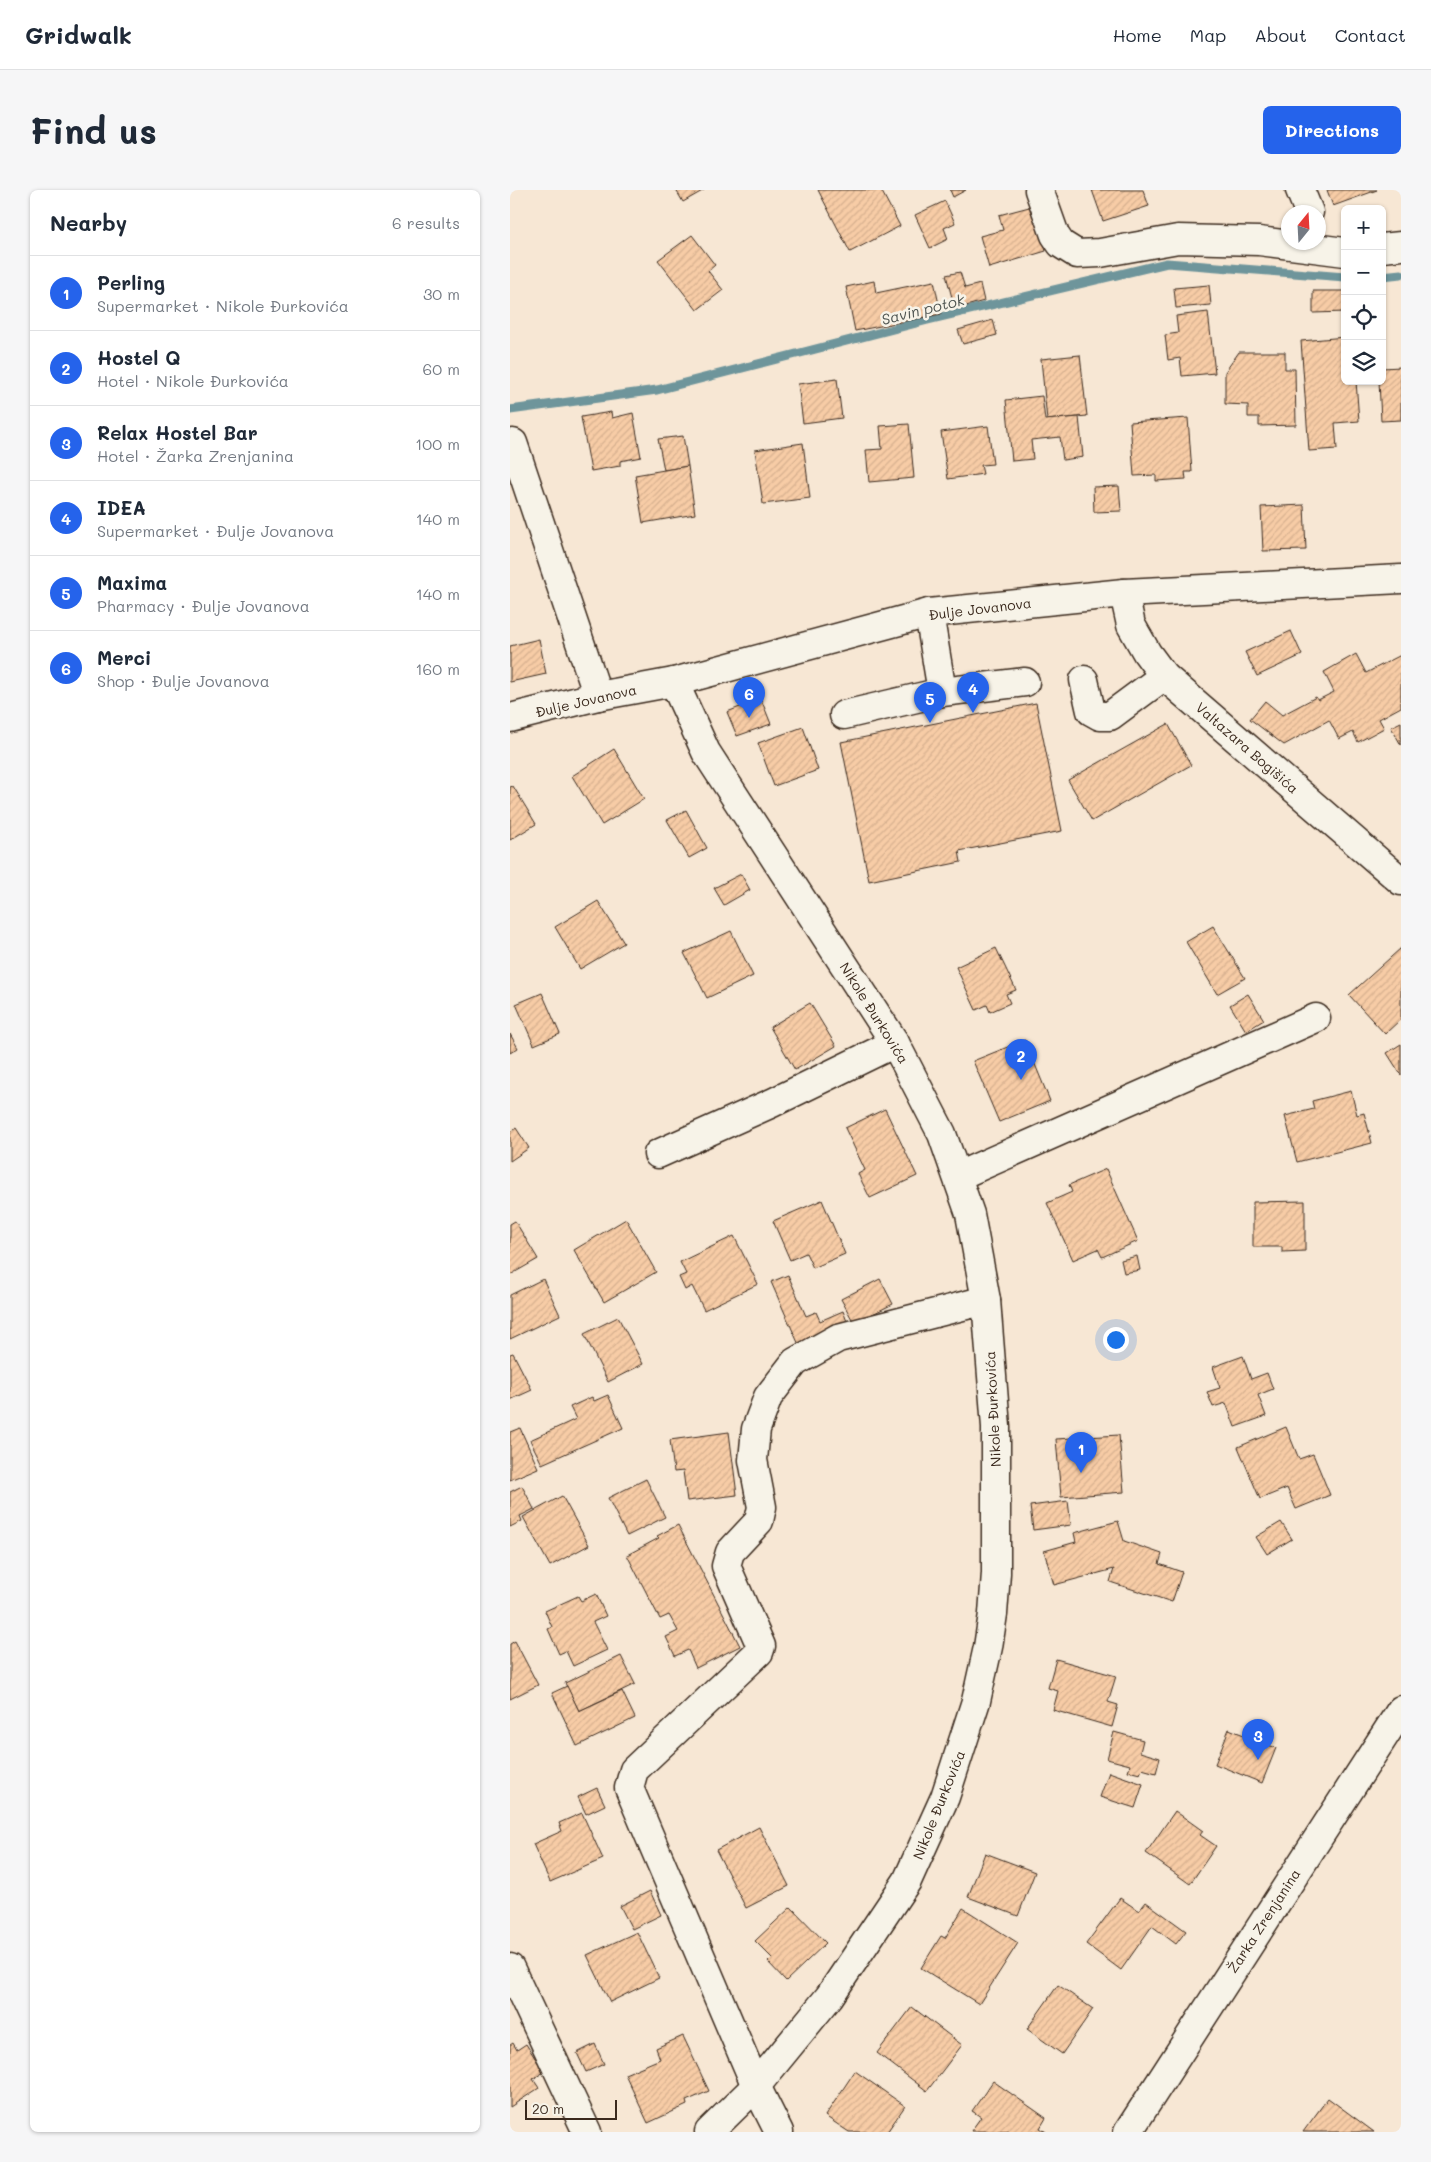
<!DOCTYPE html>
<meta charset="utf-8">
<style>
:root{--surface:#fff;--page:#f6f6f7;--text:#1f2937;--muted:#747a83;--line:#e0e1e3;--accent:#2563eb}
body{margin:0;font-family:Mali,sans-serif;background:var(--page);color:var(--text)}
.controls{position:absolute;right:15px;top:15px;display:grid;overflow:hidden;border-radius:8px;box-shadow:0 1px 4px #0004}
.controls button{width:45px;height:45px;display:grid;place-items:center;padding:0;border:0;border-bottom:1px solid var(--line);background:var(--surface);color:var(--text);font:25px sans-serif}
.compass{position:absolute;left:771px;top:15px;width:45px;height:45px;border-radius:50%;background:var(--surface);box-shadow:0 1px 4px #0004;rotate:18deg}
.scale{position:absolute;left:15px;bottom:12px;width:92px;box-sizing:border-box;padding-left:5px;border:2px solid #3b2a1e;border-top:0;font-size:14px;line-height:18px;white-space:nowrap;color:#3b2a1e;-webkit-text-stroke:4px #f7f3e8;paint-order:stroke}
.you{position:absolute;left:605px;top:1149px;width:18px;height:18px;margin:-12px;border:4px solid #fff;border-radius:50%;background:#1a73e8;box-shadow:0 0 0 8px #1a73e833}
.badge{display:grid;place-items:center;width:32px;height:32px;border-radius:50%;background:var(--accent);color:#fff;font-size:16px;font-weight:700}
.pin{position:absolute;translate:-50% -41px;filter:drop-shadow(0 1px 2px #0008)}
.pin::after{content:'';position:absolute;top:26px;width:18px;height:15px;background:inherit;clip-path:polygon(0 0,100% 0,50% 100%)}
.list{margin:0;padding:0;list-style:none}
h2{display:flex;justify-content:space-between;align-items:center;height:65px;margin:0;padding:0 20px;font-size:21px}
h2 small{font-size:16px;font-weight:400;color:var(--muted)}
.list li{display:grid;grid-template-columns:32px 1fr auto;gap:15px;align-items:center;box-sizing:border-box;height:75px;padding:0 20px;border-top:1px solid var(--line)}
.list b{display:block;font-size:19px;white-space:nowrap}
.list p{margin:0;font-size:16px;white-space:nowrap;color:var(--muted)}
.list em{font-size:16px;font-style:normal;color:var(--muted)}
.icon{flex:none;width:28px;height:28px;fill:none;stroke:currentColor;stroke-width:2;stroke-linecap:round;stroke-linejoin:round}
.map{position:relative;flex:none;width:891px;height:1942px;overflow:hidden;border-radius:8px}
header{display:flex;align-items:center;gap:30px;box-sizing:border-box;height:70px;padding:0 25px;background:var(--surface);border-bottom:1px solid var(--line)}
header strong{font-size:24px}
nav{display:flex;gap:28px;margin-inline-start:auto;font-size:18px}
.intro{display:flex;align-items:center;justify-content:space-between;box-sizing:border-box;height:120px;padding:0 30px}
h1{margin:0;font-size:35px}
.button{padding:12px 22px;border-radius:8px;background:var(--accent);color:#fff;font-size:18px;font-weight:700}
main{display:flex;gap:30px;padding:0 30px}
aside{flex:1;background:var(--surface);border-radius:8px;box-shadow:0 1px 4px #0004}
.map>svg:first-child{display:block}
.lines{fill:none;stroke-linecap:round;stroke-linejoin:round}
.stream{stroke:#6e959b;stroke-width:9}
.building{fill:url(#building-hatch);stroke:#3b2a1e}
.minor-casing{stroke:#3b2a1e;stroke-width:31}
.minor{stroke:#f7f3e8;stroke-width:28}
.labels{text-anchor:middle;stroke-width:5;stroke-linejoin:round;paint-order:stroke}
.street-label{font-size:14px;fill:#3b2a1e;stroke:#f7f3e8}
.water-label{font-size:15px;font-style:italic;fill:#505652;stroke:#f7f3e8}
</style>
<header>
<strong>Gridwalk</strong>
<nav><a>Home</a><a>Map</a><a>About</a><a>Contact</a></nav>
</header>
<div class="intro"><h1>Find us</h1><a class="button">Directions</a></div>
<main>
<aside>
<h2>Nearby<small>6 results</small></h2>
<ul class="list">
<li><span class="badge">1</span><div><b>Perling</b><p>Supermarket · Nikole Đurkovića</p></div><em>30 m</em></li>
<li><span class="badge">2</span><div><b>Hostel Q</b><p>Hotel · Nikole Đurkovića</p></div><em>60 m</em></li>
<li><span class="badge">3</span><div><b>Relax Hostel Bar</b><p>Hotel · Žarka Zrenjanina</p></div><em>100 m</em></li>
<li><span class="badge">4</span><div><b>IDEA</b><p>Supermarket · Đulje Jovanova</p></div><em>140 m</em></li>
<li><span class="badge">5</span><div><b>Maxima</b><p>Pharmacy · Đulje Jovanova</p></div><em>140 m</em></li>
<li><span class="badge">6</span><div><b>Merci</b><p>Shop · Đulje Jovanova</p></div><em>160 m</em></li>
</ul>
</aside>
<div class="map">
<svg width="891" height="1942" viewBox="0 0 891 1942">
<defs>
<pattern id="building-hatch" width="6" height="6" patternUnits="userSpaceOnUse" patternTransform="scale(1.25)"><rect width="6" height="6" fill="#f7cca6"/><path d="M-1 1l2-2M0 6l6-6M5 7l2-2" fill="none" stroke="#d5af8e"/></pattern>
</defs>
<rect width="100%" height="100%" fill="#f7e7d4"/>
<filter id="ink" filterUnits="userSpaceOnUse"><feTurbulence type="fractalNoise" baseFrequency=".02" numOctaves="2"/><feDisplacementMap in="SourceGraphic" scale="10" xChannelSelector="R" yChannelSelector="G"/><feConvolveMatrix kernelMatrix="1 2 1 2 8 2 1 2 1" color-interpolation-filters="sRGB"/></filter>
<g filter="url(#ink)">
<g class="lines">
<!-- stream -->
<g class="stream">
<polyline points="872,86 891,84"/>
<polyline points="0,220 147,200 418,130 657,73 835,87"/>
</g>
</g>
<!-- building -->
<g class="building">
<polygon points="166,0 194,0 173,12"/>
<polygon points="308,0 371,0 390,36 340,62"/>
<polygon points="440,0 456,0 443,7"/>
<polygon points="582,0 633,0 639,16 593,31"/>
<polygon points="817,0 867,0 823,16"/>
<polygon points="435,11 445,33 434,38 438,49 420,58 405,25"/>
<polygon points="523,16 536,61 479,78 470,46 493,40 489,25"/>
<polygon points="182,45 205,75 198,81 213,100 187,120 148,70"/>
<polygon points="450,82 455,98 470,94 474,111 445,119 436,85"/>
<polygon points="364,91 366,103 424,91 431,124 345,141 336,97"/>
<polygon points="699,95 701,115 666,118 664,98"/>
<polygon points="803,101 835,101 835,122 803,123"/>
<polygon points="698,122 705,183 672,186 670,168 658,170 655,145 668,143 666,126"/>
<polygon points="483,130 487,145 453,154 448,140"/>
<polygon points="835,147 835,191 846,191 849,231 825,233 827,259 799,261 791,151"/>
<polygon points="729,162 775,162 775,179 785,179 786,235 749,236 749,227 738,227 738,215 715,214 715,182"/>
<polygon points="570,165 577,226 537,230 531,169"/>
<polygon points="891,177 891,230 871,231 869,191 872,191 872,178"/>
<polygon points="327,189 332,228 293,233 288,194"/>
<polygon points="532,206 535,230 569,227 573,267 553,270 550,247 521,250 523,269 502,271 496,210"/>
<polygon points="101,222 102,228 123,223 131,267 110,271 110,276 81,281 71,227"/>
<polygon points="678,228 682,282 675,282 676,289 646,291 646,285 624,286 620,232"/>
<polygon points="399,234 404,288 359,292 356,260 372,259 370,236"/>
<polygon points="478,236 483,274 471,275 473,284 438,289 431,242"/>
<polygon points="173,246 178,276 154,280 148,249"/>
<polygon points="293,253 300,308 253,314 245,260"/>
<polygon points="178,276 185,324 133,333 125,285"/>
<polygon points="609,296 611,321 584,322 583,297"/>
<polygon points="794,315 796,360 753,361 751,317"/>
<polygon points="781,441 792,465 747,486 735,462"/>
<polygon points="29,449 36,484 0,492 0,456"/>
<polygon points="846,464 856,483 891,465 891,517 869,529 874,538 848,552 843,542 829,549 819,530 774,555 740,529 755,511 772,525 806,507 808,510 824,502 814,482"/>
<polygon points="251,509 261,534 227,546 217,522"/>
<polygon points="526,513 552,641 449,661 451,672 359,691 331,552"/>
<polygon points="891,532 891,555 881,537"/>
<polygon points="658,534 681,575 582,631 558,590"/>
<polygon points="293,537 308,580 264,596 248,553"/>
<polygon points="104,559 134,609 92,635 62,586"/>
<polygon points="3,596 26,634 0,650 0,597"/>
<polygon points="176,620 197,658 179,668 157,630"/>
<polygon points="231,684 240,700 214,715 204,698"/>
<polygon points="88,711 114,753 70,779 45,737"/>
<polygon points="703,736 735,788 707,804 676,752"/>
<polygon points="221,741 243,786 197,808 174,763"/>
<polygon points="486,758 506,800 496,804 500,813 480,822 477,815 466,820 446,777"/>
<polygon points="891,758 891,829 875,844 839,805"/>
<polygon points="32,803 50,844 24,855 6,814"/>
<polygon points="738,804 754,830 736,841 720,815"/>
<polygon points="300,813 326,856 285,880 260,837"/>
<polygon points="0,844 8,858 0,863"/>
<polygon points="515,850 540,911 489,932 463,871"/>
<polygon points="891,854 891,885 877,863"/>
<polygon points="841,901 847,925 854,923 862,953 787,972 775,926 804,919 802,911"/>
<polygon points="375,919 407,986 360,1008 348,984 355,980 335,938"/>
<polygon points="6,938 19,958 0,971 0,942"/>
<polygon points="596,979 628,1051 592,1067 588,1059 563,1070 537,1013 562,1002 559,995"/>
<polygon points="312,1010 335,1064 303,1078 296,1063 280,1070 263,1031"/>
<polygon points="795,1011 795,1061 772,1062 772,1057 743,1057 743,1012"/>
<polygon points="116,1029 146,1082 94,1112 64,1060"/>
<polygon points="5,1031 28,1069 0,1085 0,1034"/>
<polygon points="224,1046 248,1094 194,1120 182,1096 175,1100 169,1087 176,1084 170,1072"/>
<polygon points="627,1066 630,1080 614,1083 611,1070"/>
<polygon points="278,1085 296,1126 306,1122 310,1131 333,1121 338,1134 289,1155 261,1092"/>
<polygon points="33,1089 50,1125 0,1149 0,1105"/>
<polygon points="370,1089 383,1114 344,1133 331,1109"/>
<polygon points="108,1127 133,1174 98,1192 74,1144"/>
<polygon points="3,1163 22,1200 0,1210 0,1164"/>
<polygon points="733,1166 741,1189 757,1183 763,1199 748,1205 756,1226 725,1237 716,1213 703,1217 697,1202 710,1198 703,1177"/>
<polygon points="98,1205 113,1238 32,1274 20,1250 66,1229 60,1217 82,1207 84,1211"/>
<polygon points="776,1237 789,1269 803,1264 820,1305 786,1319 777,1298 750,1309 728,1257"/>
<polygon points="10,1238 28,1278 0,1290 0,1242"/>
<polygon points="219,1242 227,1305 177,1311 173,1281 164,1282 160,1250"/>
<polygon points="609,1245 614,1302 551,1307 546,1249"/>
<polygon points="136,1289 155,1327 117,1346 98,1308"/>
<polygon points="12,1296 24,1319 10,1326 12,1331 0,1337 0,1302"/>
<polygon points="52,1306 79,1355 40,1376 13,1327"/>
<polygon points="558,1311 561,1335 523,1340 520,1316"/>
<polygon points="608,1331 614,1351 652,1364 649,1374 672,1382 662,1412 600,1392 604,1379 544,1395 534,1361 566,1352 564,1343"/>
<polygon points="771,1332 782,1349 757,1364 746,1347"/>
<polygon points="168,1335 230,1456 186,1478 178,1460 165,1466 156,1447 168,1441 159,1425 150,1429 117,1365 149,1348 147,1346"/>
<polygon points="86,1404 96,1426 83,1432 97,1460 63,1476 56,1461 49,1464 38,1439 42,1437 35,1421 68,1406 71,1411"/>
<polygon points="5,1451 28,1495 0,1509 0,1454"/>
<polygon points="111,1466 125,1494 69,1521 55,1493"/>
<polygon points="546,1469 606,1486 598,1512 608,1515 602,1537 543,1520 548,1501 538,1498"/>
<polygon points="57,1496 69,1521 112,1501 125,1528 67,1556 42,1503"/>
<polygon points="719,1539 766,1558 752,1593 705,1574"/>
<polygon points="604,1542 633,1550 630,1562 650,1568 646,1583 632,1579 630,1584 618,1581 620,1575 597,1569"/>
<polygon points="599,1582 633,1594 625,1618 590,1607"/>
<polygon points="87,1598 95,1615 76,1624 68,1607"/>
<polygon points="665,1621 693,1641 690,1645 706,1656 680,1694 636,1663"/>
<polygon points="72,1623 93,1669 40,1692 23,1654 52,1641 49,1633"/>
<polygon points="249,1637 279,1696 236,1718 206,1660"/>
<polygon points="475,1663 525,1682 508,1726 458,1707"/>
<polygon points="140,1701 151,1725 122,1739 110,1716"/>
<polygon points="610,1708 629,1721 636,1712 676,1741 666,1754 642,1736 611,1780 576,1754"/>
<polygon points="281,1717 316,1753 276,1791 258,1772 262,1768 245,1751"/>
<polygon points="453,1718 508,1753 469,1814 411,1778 431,1746 435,1748"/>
<polygon points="127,1742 149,1788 100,1812 77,1765"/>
<polygon points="548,1795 583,1819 552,1864 517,1839"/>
<polygon points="402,1817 452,1855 417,1901 367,1863"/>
<polygon points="173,1846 199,1901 176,1911 177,1915 138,1933 115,1884 150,1869 146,1858"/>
<polygon points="3,1853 7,1860 16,1854 34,1882 23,1889 29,1898 0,1917 0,1855"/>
<polygon points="85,1854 94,1874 76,1882 67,1863"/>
<polygon points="345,1881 395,1916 377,1942 339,1942 315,1926"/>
<polygon points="483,1891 536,1928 530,1938 536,1942 461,1941 471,1927 462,1921"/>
<polygon points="818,1908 864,1942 793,1942"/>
</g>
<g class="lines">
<defs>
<g id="minor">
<polyline points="529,0 545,45 551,54 567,64 590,63 668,49 749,51 835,62"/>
<polyline points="790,0 799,22"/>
<polyline points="872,58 891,56"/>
<polyline points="3,253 88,506"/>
<polyline points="614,403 621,435 637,463 654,486 891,691"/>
<polyline points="574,490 581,521 590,526 600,526 654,486"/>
<polyline points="164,492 196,562 385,853 432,944 460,1024 476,1110 486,1237 486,1383 483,1424 478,1457 466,1511 435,1607 397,1691 319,1807 246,1896 199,1942"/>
<polyline points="432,502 515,492"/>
<polyline points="334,525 432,502 419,423"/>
<polyline points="0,528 88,506 164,492 419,423 614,403 891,389"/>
<polyline points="148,964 262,913 385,853"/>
<polyline points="448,986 806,828"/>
<polyline points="0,1778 77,1942"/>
<polyline points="269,1942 246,1896 119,1598 124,1580 249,1462 251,1456 216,1376 220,1362 249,1331 252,1317 243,1270 246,1239 258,1207 285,1172 328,1148 476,1110"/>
<polyline points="618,1942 891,1520"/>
</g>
</defs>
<!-- minor casing -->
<use href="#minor" class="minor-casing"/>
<!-- minor -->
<use href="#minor" class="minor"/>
</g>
</g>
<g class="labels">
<!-- street labels -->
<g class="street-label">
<text transform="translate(470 419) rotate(-7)" y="5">Đulje Jovanova</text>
<text transform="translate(76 511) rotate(-13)" y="5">Đulje Jovanova</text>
<text transform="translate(737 558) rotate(41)" y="5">Valtazara Bogišića</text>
<text transform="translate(364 823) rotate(58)" y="5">Nikole Đurkovića</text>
<text transform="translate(483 1219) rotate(-93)" y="5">Nikole Đurkovića</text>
<text transform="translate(429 1615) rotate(-68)" y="5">Nikole Đurkovića</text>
<text transform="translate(754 1731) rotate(-57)" y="5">Žarka Zrenjanina</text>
</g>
<!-- water labels -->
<g class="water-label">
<text transform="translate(413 120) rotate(-14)" y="5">Savin potok</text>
</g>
</g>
</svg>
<div class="controls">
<button>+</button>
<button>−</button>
<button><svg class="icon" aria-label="locate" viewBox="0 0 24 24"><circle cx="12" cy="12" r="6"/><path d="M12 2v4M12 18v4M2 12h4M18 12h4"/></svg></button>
<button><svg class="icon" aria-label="layers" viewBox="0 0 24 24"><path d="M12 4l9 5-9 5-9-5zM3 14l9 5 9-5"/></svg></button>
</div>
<svg class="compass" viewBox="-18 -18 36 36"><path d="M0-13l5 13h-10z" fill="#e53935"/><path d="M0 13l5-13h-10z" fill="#747a83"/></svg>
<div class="scale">20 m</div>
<div class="you"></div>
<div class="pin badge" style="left:571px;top:1283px">1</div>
<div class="pin badge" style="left:511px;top:890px">2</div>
<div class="pin badge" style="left:748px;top:1570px">3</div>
<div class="pin badge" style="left:463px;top:523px">4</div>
<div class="pin badge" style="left:420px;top:533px">5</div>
<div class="pin badge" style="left:239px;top:528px">6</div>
</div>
</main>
